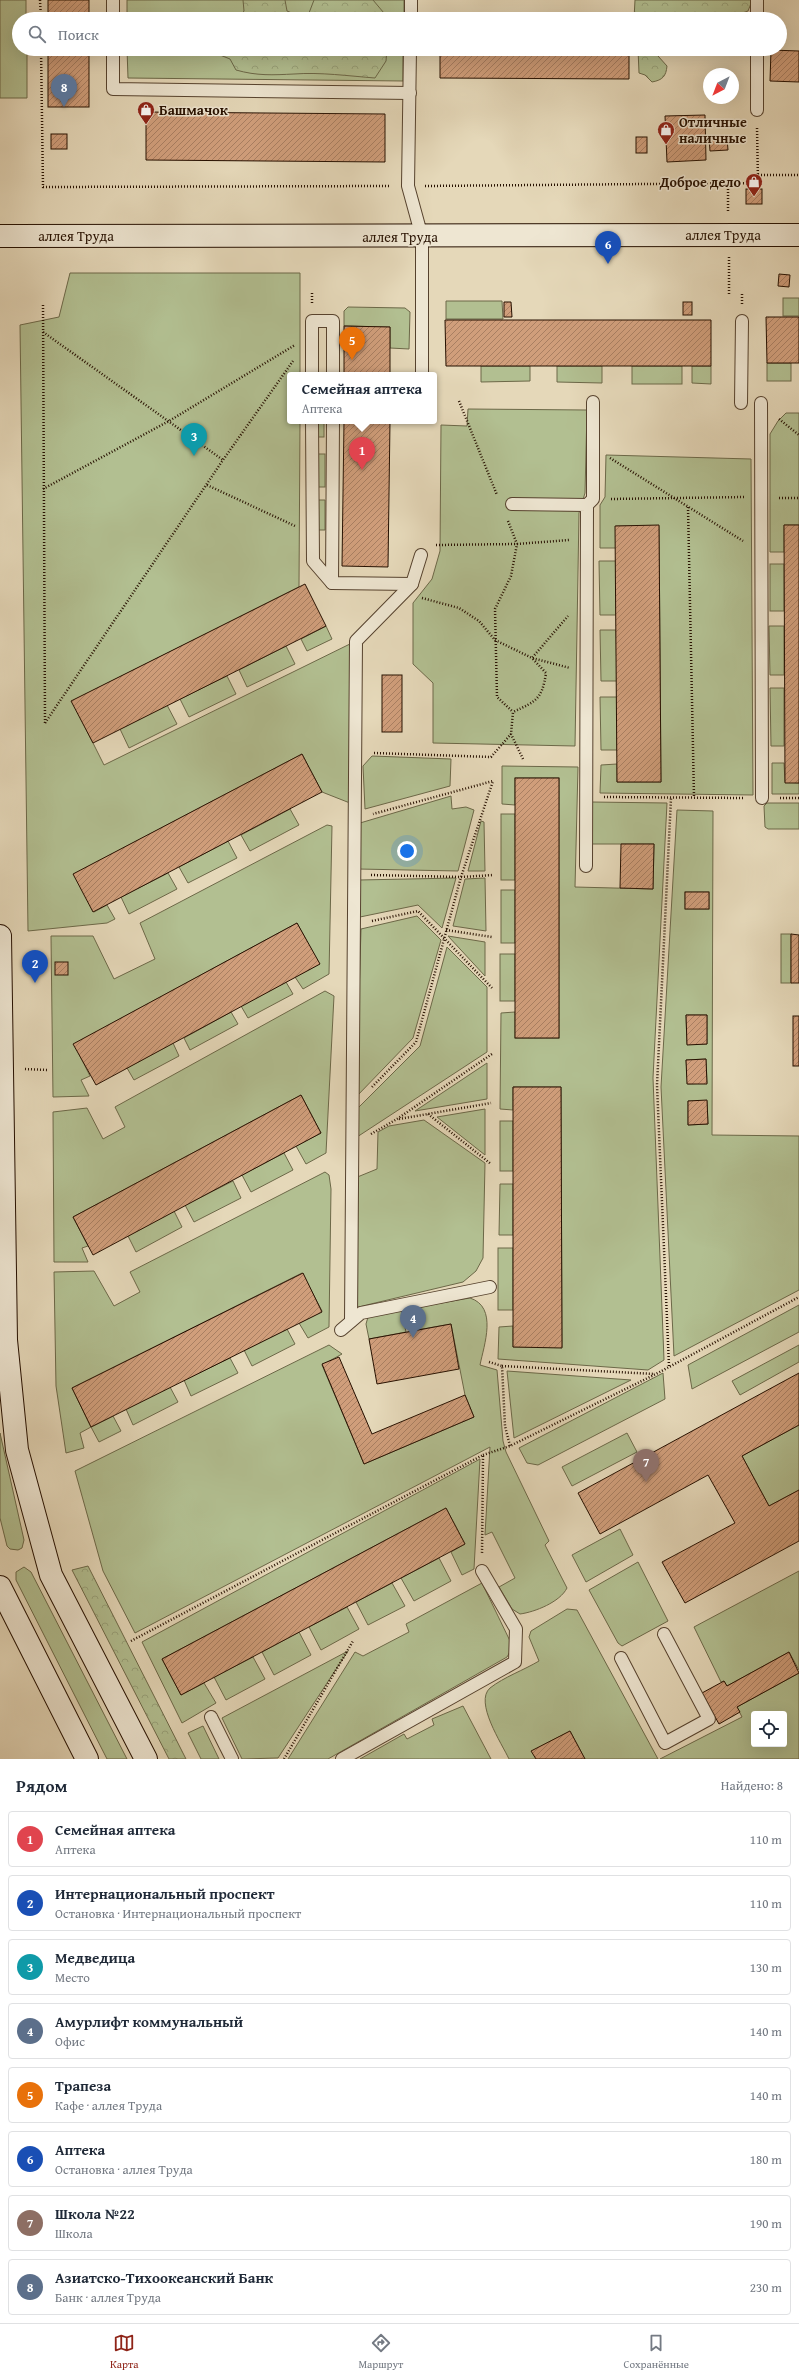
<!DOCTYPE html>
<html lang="ru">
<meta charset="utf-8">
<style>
:root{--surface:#fff;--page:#f2f2f3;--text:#1f2937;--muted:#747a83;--line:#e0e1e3;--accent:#8f2418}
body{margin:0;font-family:"Gentium Book Plus",serif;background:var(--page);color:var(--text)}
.controls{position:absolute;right:12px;bottom:12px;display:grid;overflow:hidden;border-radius:4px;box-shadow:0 4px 16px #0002}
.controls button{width:36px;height:36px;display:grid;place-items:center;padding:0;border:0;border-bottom:1px solid var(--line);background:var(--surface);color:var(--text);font:20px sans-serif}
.compass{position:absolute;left:703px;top:68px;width:36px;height:36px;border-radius:50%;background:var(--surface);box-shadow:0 4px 16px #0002;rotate:222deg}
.you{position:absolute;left:407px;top:851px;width:14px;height:14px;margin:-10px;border:3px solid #fff;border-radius:50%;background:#1a73e8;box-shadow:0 0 0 6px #1a73e833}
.badge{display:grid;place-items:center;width:26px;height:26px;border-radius:50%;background:var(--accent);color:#fff;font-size:13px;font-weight:700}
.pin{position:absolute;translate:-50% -33px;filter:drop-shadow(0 1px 2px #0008)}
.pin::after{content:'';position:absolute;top:21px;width:14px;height:12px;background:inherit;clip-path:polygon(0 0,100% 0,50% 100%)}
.popup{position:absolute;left:287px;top:372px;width:150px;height:52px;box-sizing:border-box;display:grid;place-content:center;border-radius:4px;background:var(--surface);filter:drop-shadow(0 1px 3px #0005);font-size:13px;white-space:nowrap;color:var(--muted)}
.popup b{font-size:15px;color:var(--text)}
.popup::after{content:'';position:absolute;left:50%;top:100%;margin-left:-8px;border:8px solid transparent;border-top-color:var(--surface)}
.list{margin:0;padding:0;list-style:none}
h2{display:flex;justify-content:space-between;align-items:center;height:52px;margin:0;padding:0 16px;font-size:17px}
h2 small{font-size:13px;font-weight:400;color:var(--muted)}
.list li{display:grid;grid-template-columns:26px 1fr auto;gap:12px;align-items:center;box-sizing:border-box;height:56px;margin:0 8px 8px;padding:0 8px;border:1px solid var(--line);border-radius:4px}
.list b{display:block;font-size:15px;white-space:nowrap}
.list p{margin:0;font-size:13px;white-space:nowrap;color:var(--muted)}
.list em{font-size:13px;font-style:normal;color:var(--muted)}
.icon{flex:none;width:22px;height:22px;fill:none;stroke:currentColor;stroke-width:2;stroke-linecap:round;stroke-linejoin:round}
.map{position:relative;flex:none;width:799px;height:1759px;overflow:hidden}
.search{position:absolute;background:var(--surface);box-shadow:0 4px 16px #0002;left:12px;right:12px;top:12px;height:44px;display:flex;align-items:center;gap:10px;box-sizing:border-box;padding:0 14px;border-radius:22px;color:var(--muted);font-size:15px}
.sheet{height:564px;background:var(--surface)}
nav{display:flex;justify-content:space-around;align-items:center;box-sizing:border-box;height:56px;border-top:1px solid var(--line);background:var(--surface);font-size:11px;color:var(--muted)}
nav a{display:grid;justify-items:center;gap:2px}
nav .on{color:var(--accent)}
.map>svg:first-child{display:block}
.green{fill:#b2bf91;stroke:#6c6848;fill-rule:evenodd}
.forest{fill:url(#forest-crowns);stroke:#6c6848}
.building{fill:url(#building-hatch);stroke:#261000}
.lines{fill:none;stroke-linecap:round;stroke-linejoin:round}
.lane-casing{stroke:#56422e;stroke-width:14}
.secondary-casing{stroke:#261000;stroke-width:24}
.path{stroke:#261000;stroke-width:2.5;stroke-dasharray:1 2;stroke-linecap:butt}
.lane{stroke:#eee6d2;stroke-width:12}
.secondary{stroke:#eee6d2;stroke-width:22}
.labels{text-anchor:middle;stroke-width:3;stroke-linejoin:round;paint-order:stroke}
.poi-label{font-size:14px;font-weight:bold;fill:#261000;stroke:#eee6d2;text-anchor:start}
.street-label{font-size:14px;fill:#261000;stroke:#eee6d2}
</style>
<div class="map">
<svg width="799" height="1759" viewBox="0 0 799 1759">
<defs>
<pattern id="forest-crowns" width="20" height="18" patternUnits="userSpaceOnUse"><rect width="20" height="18" fill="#b2bf91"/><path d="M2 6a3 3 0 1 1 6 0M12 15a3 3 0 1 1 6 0" fill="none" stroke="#99a37b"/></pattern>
<pattern id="building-hatch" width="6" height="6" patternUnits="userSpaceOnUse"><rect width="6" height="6" fill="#d09e7b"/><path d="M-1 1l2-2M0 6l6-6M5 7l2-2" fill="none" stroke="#a97f62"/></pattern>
</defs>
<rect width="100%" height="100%" fill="#e5d8b9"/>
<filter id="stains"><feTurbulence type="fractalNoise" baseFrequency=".005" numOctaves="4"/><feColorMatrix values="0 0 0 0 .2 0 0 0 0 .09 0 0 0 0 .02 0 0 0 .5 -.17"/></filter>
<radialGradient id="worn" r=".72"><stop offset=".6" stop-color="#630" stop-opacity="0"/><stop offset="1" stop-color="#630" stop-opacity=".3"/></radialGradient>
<!-- green -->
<g class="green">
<polygon points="0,0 26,0 26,19 19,19 19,49 27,49 27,98 0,98"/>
<rect x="127" y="0" width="277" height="19"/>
<polygon points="127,49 403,49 403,81 128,78"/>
<polygon points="70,273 300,273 300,375 290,375 290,421 300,421 299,587 72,701 104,765 356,641 355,805 322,792 302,754 74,874 94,912 107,905 115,919 107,923 28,931 20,325 59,317"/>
<rect x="783" y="298" width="16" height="18"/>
<polygon points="446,301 502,301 503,319 446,319"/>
<polygon points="348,307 405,308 410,312 409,349 390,348 390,327 344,326 344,311"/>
<rect x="767" y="363" width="24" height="18"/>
<polygon points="481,366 530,366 530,381 481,382"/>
<polygon points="557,366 602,366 602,383 557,382"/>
<rect x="632" y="366" width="50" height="18"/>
<polygon points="692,366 711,366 711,384 692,383"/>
<polygon points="468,409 587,410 585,493 579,513 575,746 433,743 433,683 413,664 413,603 432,579 440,551 441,425 467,426"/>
<polygon points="786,413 799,413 799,525 784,525 784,552 770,552 770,434 778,421"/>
<rect x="316" y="421" width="8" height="16"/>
<rect x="318" y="454" width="7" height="33"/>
<polygon points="606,455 751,459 753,795 600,793 601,765 617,764 617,782 661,782 659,526 616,526 616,548 600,548 600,505 605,497"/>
<polygon points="317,500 325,500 325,530 316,530"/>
<polygon points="599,561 616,561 616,615 600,615"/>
<rect x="770" y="564" width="14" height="47"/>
<polygon points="326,626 332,639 307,651 301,639"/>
<polygon points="769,626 784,626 784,675 770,675"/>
<polygon points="600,630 616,630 617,681 601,681"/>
<polygon points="286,646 295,664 247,687 239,670"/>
<polygon points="227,676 236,694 189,717 180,699"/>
<polygon points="770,688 784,688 784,746 771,746"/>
<polygon points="600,697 617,697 617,750 601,750"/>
<polygon points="167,705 177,724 129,748 120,729"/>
<polygon points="372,756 451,759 450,786 365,809 363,766"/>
<polygon points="772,763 784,763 785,782 799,783 799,794 772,794"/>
<polygon points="502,766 578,767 575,887 653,889 654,844 591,844 592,802 667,803 653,1078 664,1360 648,1370 498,1359 499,1327 513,1326 513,1347 562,1347 561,1087 513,1087 513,1110 500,1109 501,1013 515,1012 515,1038 559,1038 559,778 515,778 515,805 502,804"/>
<polygon points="451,796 452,809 466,807 474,810 458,871 358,869 360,823"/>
<polygon points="767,803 799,803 799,829 768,829 765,827 764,806"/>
<polygon points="290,809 299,825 250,851 241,835"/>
<path d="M677,810L713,811L712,1135L799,1136V1290L674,1356L661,1087ZM685,892H709V909H685ZM686,1015H707V1044H687ZM706,1059L707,1083L688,1084L686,1060ZM688,1101H707L708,1124L688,1125Z"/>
<rect x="501" y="814" width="14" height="66"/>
<polygon points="481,821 484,822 485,871 468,871"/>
<polygon points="327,825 332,826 329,974 303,989 295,977 319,964 297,923 74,1044 90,1076 81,1080 89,1096 53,1097 51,936 93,936 114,979 155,959 140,923"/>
<polygon points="228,841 237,858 188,883 179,867"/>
<polygon points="168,873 177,889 129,914 121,897"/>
<polygon points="456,878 442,928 418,905 360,917 359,880"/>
<polygon points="485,878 486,931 453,926 465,879"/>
<rect x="501" y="890" width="14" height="53"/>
<polygon points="417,916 441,940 413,1038 356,1097 361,929"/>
<rect x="781" y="934" width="10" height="49"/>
<polygon points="448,936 485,942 485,976"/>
<polygon points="447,947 487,987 487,1052 357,1137 358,1108 420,1046"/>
<rect x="500" y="954" width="15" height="47"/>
<polygon points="286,982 293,994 248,1018 241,1006"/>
<polygon points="325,991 334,996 326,1153 306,1164 296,1146 321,1133 301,1095 73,1217 88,1246 82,1248 88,1262 54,1262 53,1112 87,1108 103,1139 125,1127 115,1107"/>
<polygon points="231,1012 238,1024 190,1050 184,1038"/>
<polygon points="173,1043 179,1056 134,1080 127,1068"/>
<polygon points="487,1063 487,1099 415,1111"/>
<polygon points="485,1109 485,1155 437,1117"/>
<polygon points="424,1120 485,1163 483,1258 476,1271 463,1282 354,1308 355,1178 377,1169 378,1132 389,1126"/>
<rect x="500" y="1121" width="13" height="50"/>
<polygon points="284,1153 293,1170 251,1192 242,1175"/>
<polygon points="325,1172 329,1175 331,1189 329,1327 308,1338 299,1323 322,1311 302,1273 72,1388 91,1427 113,1416 121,1431 99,1442 91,1427 80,1433 84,1448 66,1453 56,1386 54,1272 94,1271 114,1306 140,1292 130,1272"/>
<polygon points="233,1181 241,1198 194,1222 185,1205"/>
<polygon points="500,1184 513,1184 513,1235 499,1235"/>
<polygon points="174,1211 182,1227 136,1252 128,1236"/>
<rect x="498" y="1248" width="15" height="62"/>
<path d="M470,1298C498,1307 484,1345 480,1365L497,1370L503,1441L506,1452L549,1541L545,1545L567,1588C560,1602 535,1612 520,1614L512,1609L499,1587L515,1578L492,1532L485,1535L490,1447L135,1633L103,1571L75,1471L329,1345L342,1354L322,1365L364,1464L474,1417L465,1395L451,1324L417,1330L412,1308Z"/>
<polygon points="799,1305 799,1332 692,1389 688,1365"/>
<polygon points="401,1309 406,1332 369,1339 366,1324 368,1317"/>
<polygon points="287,1329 295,1344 252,1366 244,1350"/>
<polygon points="799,1345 799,1362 740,1395 732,1381"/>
<polygon points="230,1358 238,1373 191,1396 184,1380"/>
<polygon points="507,1371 631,1380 514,1438"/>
<polygon points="663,1373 665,1399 538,1465 527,1463 519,1448"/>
<polygon points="170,1387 178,1402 133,1425 126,1409"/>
<polygon points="799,1425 799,1490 769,1506 742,1456"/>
<polygon points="0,1433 24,1540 22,1548 18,1550 10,1549 7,1546 0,1518"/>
<polygon points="627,1433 637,1452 572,1486 562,1467"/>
<polygon points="480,1459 474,1569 462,1575 451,1552 465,1544 446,1508 162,1659 181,1695 204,1683 216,1703 182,1723 142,1642"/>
<polygon points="620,1529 633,1555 586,1582 572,1555"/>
<polygon points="439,1558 451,1581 414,1601 401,1578"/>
<polygon points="638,1562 668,1621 622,1646 618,1643 589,1590"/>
<polygon points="24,1567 31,1572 127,1759 107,1759 16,1580 16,1572"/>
<polygon points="799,1571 799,1670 789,1652 727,1686 724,1681 721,1682 694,1627"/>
<polygon points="392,1583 405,1606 368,1625 356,1602"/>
<polygon points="482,1583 511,1643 511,1650 507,1657 328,1759 288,1759 355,1652 363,1656 409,1632 406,1624"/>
<polygon points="347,1607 359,1629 321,1650 309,1627"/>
<path d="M567,1609L577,1610L658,1759H585L570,1731L532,1751L536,1759H509C502,1744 474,1702 490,1688C504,1677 524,1670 539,1661L529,1637L531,1631Z"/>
<polygon points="299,1632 311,1655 274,1675 262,1652"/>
<polygon points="348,1651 278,1758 242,1759 222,1718"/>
<polygon points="253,1657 265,1679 226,1700 214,1677"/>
<path d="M799,1673V1759H660L742,1717L737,1707ZM754,1714H784V1744H754Z"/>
<polygon points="463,1706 491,1759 360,1759 404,1734 407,1739 434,1725 432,1719"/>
<polygon points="203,1726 219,1759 201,1759 188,1733"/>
</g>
<!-- forest -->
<g class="forest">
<polygon points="243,0 285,0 287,11 299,16 309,13 314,0 373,0 389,19 238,19 244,11"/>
<polygon points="635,0 752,0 752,1 748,11 737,15 735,19 634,19"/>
<path d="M214,49H387L386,61L375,78C349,76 320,72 294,74C273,75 257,76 236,70L230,59L215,53Z"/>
<path d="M638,49H657L658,56L667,66C666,76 663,80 652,82L645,75L639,73Z"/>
<polygon points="88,1566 186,1759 169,1759 72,1570"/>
</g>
<!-- building -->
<g class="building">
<rect x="48" y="0" width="41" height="19"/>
<rect x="48" y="49" width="41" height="58"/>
<polygon points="440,49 629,49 629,79 440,78"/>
<polygon points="771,50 799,51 799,82 770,81"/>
<polygon points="146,112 385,114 385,162 146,160"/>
<polygon points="705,115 706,160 667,162 665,116"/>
<rect x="51" y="134" width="16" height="15"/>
<rect x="636" y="137" width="11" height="16"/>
<polygon points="709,138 727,138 728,150 710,151"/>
<rect x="746" y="189" width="16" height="15"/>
<polygon points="779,274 790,275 789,287 778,286"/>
<polygon points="504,302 511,302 512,317 504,317"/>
<rect x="683" y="302" width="9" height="13"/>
<polygon points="766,317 799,317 799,363 767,363"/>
<polygon points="445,320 711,320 711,366 446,366"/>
<polygon points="344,326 390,327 390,375 344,375"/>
<polygon points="344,421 390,421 388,567 342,566"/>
<polygon points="659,525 661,782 617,782 615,526"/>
<polygon points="784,525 799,525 799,783 785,783"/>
<polygon points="305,584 326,626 93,743 71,701"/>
<rect x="382" y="675" width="20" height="57"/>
<polygon points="302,754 322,792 93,912 73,874"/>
<rect x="515" y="778" width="44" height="260"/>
<polygon points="621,844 654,844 653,889 620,888"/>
<rect x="685" y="892" width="24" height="17"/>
<polygon points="297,923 320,964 96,1085 73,1044"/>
<polygon points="791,934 799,935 799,983 791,983"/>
<rect x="55" y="962" width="13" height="13"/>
<polygon points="686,1015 707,1015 707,1044 687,1045"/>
<rect x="793" y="1016" width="6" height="50"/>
<polygon points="706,1059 707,1084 687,1084 686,1060"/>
<polygon points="513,1087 561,1087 562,1348 513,1347"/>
<polygon points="301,1095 321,1133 93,1255 73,1217"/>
<polygon points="707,1100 708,1124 688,1125 688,1101"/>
<polygon points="303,1273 322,1312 91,1427 72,1388"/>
<polygon points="451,1324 459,1369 377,1384 369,1339"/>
<polygon points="339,1357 372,1434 465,1395 474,1417 364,1464 322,1364"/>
<polygon points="799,1373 799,1425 742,1456 769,1506 799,1490 799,1541 685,1603 662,1562 735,1523 708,1475 600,1534 578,1493"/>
<polygon points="446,1508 465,1544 181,1695 162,1659"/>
<polygon points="789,1652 799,1673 737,1707 740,1712 719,1724 702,1693 724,1681 727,1686"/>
<polygon points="570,1731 585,1759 536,1759 531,1751"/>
</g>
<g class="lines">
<defs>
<g id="lane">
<polyline points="113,0 113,19"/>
<polyline points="411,19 411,0"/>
<polyline points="757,19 757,0"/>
<polyline points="113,49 113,89 410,93"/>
<polyline points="410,49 408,186 422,237 422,375"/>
<polyline points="757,110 757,49"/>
<polyline points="312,375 312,321 333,321 333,375"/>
<polyline points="741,403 742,321"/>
<polyline points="761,403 762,798"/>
<polyline points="312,421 313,561 332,583"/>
<polyline points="333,421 332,583 412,584"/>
<polyline points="512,504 587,505 586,866"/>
<polyline points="587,505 593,499 593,402"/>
<polyline points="351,1321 356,641 412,584 421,555"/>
<polyline points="341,1330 361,1313 490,1287"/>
<polyline points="621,1658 665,1743 709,1719 664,1634"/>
<polyline points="211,1717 232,1759"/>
<polyline points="342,1759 515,1662 516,1629 482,1571"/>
</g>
<g id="secondary">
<polyline points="0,236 799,235"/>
<polyline points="0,936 6,1340 17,1450 51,1575 146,1759"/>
<polyline points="0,1587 87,1759"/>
</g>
</defs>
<!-- lane casing -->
<use href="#lane" class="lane-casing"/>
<!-- secondary casing -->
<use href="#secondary" class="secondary-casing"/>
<!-- path -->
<g class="path">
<polyline points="40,0 41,19"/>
<polyline points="41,49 43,187 390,186"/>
<polyline points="758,175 799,175"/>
<polyline points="728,183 728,212"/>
<polyline points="425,186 758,183 757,127"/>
<polyline points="729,257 729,294"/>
<polyline points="312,303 312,293"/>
<polyline points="742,304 742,294"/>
<polyline points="43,305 45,723"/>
<polyline points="43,332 223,460"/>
<polyline points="459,401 497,495"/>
<polyline points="779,419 799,435"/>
<polyline points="610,458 743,541"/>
<polyline points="207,485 295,526"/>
<polyline points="43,489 169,421 295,345"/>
<polyline points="779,498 799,498"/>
<polyline points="611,499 744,497"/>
<polyline points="688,507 694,797"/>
<polyline points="508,521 517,544 511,576 495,609 497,697 513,712"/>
<polyline points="436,545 517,544 569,540"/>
<polyline points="422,598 459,608 479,621 495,640 532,658 570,668"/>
<polyline points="45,723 223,460 293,361"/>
<polyline points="374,753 491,757 511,734"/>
<path d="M523,759L511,734L513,712C537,701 542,699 546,673L532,658L568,616"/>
<polyline points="604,797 745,798"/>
<polyline points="780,798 799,798"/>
<polyline points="371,875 461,877 493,875"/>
<polyline points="372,921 418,911 492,988"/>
<polyline points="446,930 492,937"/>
<polyline points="25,1069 47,1070"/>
<polyline points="372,1087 416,1042 461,877 493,781 373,814"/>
<polyline points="428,1114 491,1164"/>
<polyline points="399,1119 491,1103"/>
<polyline points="371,1134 397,1119 492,1054"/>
<polyline points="489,1362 502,1366 505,1426 510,1446"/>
<polyline points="502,1366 655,1374"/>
<polyline points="669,1366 657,1085 671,798"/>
<polyline points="483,1455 510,1446 656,1374 799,1297"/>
<polyline points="131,1641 483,1455 482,1554"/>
<polyline points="284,1759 353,1641"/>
</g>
<!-- lane -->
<use href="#lane" class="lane"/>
<!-- secondary -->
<use href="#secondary" class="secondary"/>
</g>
<!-- icons -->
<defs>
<symbol id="shop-pin" viewBox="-11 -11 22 30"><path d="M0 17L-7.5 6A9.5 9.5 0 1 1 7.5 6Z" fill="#8f2418" stroke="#eee6d2"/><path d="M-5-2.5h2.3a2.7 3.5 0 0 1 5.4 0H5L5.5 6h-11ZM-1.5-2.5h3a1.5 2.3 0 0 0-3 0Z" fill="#fff"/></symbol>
</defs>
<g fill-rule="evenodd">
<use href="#shop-pin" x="136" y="100" width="20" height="27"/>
<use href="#shop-pin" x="656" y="120" width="20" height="27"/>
<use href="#shop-pin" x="744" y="172" width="20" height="27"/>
</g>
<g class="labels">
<!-- poi labels -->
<g class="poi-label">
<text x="159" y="115">Башмачок</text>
<text x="679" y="127">Отличные<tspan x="679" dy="16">наличные</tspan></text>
<text x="741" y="187" text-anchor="end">Доброе дело</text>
</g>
<!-- street labels -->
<g class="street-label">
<text x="723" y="240">аллея Труда</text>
<text x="76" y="241">аллея Труда</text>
<text x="400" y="242">аллея Труда</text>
</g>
</g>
<rect width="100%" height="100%" filter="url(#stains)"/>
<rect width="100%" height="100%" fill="url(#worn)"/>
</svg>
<div class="controls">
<button><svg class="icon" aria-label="locate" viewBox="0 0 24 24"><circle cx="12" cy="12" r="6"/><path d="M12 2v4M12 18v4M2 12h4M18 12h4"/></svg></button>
</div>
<svg class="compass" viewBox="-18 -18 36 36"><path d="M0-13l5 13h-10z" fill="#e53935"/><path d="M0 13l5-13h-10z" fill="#747a83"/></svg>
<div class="you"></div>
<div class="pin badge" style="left:362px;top:470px;background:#e0444e">1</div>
<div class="popup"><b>Семейная аптека</b>Аптека</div>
<div class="pin badge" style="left:35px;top:983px;background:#1a4fb4">2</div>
<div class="pin badge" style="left:194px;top:456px;background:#0f9aa8">3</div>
<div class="pin badge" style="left:413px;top:1338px;background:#5c6f8a">4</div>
<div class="pin badge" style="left:352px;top:360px;background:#e8710a">5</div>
<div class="pin badge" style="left:608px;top:264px;background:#1a4fb4">6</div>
<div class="pin badge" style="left:646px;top:1482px;background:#8d6e63">7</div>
<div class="pin badge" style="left:64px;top:107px;background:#5c6f8a">8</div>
<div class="search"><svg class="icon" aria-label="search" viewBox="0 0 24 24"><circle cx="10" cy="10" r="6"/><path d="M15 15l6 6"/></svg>Поиск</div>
</div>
<section class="sheet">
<h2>Рядом<small>Найдено: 8</small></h2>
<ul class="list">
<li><span class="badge" style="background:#e0444e">1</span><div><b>Семейная аптека</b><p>Аптека</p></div><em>110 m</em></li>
<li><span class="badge" style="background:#1a4fb4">2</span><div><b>Интернациональный проспект</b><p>Остановка · Интернациональный проспект</p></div><em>110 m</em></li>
<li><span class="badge" style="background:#0f9aa8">3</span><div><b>Медведица</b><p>Место</p></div><em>130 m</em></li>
<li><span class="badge" style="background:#5c6f8a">4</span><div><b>Амурлифт коммунальный</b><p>Офис</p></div><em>140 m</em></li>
<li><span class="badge" style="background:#e8710a">5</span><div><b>Трапеза</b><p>Кафе · аллея Труда</p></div><em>140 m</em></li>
<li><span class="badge" style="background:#1a4fb4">6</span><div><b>Аптека</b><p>Остановка · аллея Труда</p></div><em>180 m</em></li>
<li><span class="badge" style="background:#8d6e63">7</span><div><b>Школа №22</b><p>Школа</p></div><em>190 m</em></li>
<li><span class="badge" style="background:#5c6f8a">8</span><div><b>Азиатско-Тихоокеанский Банк</b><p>Банк · аллея Труда</p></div><em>230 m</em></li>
</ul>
</section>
<nav>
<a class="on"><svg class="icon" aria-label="map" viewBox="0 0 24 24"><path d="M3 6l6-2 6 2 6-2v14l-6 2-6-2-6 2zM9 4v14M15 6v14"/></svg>Карта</a>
<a><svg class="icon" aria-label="directions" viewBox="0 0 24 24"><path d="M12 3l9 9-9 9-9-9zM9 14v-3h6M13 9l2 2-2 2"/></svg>Маршрут</a>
<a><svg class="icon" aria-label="saved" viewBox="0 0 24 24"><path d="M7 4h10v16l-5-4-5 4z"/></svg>Сохранённые</a>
</nav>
